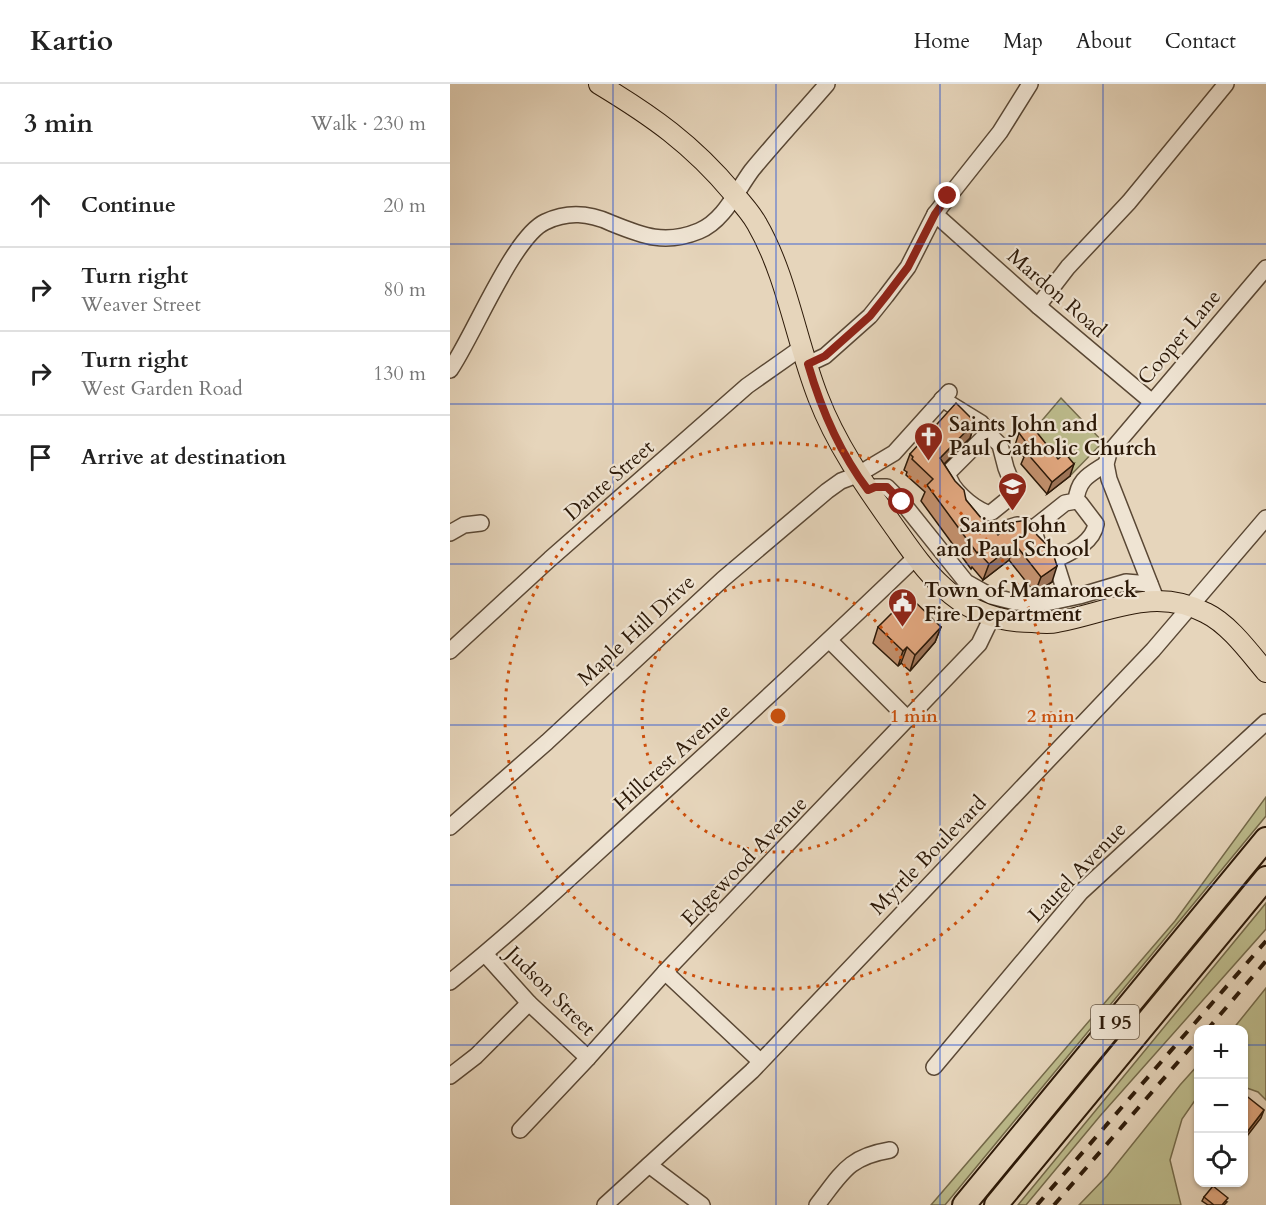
<!DOCTYPE html>
<meta charset="utf-8">
<style>
:root{--surface:#fff;--page:#f2f2f2;--text:#222;--muted:#767676;--line:#e0e0e0}
body{margin:0;font-family:Cardo,serif;background:var(--page);color:var(--text)}
.controls{position:absolute;right:18px;bottom:18px;display:grid;overflow:hidden;border-radius:12px;box-shadow:0 2px 4px #0004}
.controls button{width:54px;height:54px;display:grid;place-items:center;padding:0;border:0;border-bottom:2px solid var(--line);background:var(--surface);color:var(--text);font:30px sans-serif}
.stop{position:absolute;width:18px;height:18px;margin:-14px;border:4px solid #8f2418;border-radius:50%;background:#fff}
.stop.end{background:#8f2418;border-color:#fff;box-shadow:0 2px 6px #0008}
.list{margin:0;padding:0;list-style:none}
h2{display:flex;justify-content:space-between;align-items:center;height:78px;margin:0;padding:0 24px;font-size:26px}
h2 small{font-size:20px;font-weight:400;color:var(--muted)}
.list li{display:grid;grid-template-columns:39px 1fr auto;gap:18px;align-items:center;box-sizing:border-box;height:84px;padding:0 24px;border-top:2px solid var(--line)}
.list b{display:block;font-size:22px;white-space:nowrap}
.list p{margin:0;font-size:20px;white-space:nowrap;color:var(--muted)}
.list em{font-size:20px;font-style:normal;color:var(--muted)}
.icon{flex:none;width:33px;height:33px;fill:none;stroke:currentColor;stroke-width:2;stroke-linecap:round;stroke-linejoin:round}
.map{position:relative;flex:none;width:816px;height:1121px;overflow:hidden}
header{display:flex;align-items:center;gap:36px;box-sizing:border-box;height:84px;padding:0 30px;background:var(--surface);border-bottom:2px solid var(--line)}
header strong{font-size:28px}
nav{display:flex;gap:33px;margin-inline-start:auto;font-size:21px}
main{display:flex}
aside{flex:1;background:var(--surface)}
.map>svg:first-child{display:block}
.green{fill:#bcbb8c;stroke:#746a4a;stroke-width:1.5}
.lines{fill:none;stroke-linecap:round;stroke-linejoin:round}
.minor-casing{stroke:#5a4835;stroke-width:18}
.major-casing{stroke:#2c1908;stroke-width:22}
.highway-casing{stroke:#2c1908;stroke-width:26}
.minor{stroke:#efe4d3;stroke-width:15}
.major{stroke:#e6d5bb;stroke-width:20}
.highway{stroke:#e6d5bb;stroke-width:22}
.rail{stroke:#2c1908;stroke-width:4;stroke-dasharray:10 10;stroke-linecap:butt}
.wall{fill:#c18f6c;stroke:#2c1908;stroke-width:1.5}
.shaded-wall{fill:#9d7458;stroke:#2c1908;stroke-width:1.5}
.building{fill:#e0a67e;stroke:#2c1908;stroke-width:1.5}
.route{stroke:#8f2418;stroke-width:8}
.grid{fill:none;stroke:#1d4ed8;stroke-width:1.5;stroke-opacity:0.55}
.ring{fill:none;stroke:#cc4f0b;stroke-width:3;stroke-dasharray:3 6}
.labels{text-anchor:middle;stroke-width:4.5;stroke-linejoin:round;paint-order:stroke}
.shield{fill:#efe4d3;stroke:#665645;stroke-width:1.5}
.shield-label{font-size:20px;font-weight:bold;fill:#2c1908}
.street-label{font-size:21px;fill:#2c1908;stroke:#efe4d3}
.poi-label{font-size:21px;font-weight:bold;fill:#2c1908;stroke:#efe4d3;text-anchor:start}
.centre{fill:#cc4f0b;stroke:#efe4d3;stroke-width:3}
.ring-label{font-size:18px;text-anchor:middle;font-weight:bold;fill:#cc4f0b;stroke:#efe4d3;stroke-width:4.5;stroke-linejoin:round;paint-order:stroke}
</style>
<header>
<strong>Kartio</strong>
<nav><a>Home</a><a>Map</a><a>About</a><a>Contact</a></nav>
</header>
<main>
<aside>
<h2>3 min<small>Walk · 230 m</small></h2>
<ul class="list">
<li><svg class="icon" aria-label="ahead" viewBox="0 0 24 24"><path d="M12 20V5M6 11l6-6 6 6"/></svg><div><b>Continue</b></div><em>20 m</em></li>
<li><svg class="icon" aria-label="right" viewBox="0 0 24 24"><path d="M7 20v-9h11M14 6l5 5-5 5"/></svg><div><b>Turn right</b><p>Weaver Street</p></div><em>80 m</em></li>
<li><svg class="icon" aria-label="right" viewBox="0 0 24 24"><path d="M7 20v-9h11M14 6l5 5-5 5"/></svg><div><b>Turn right</b><p>West Garden Road</p></div><em>130 m</em></li>
<li><svg class="icon" aria-label="arrive" viewBox="0 0 24 24"><path d="M6 21V4h12l-3 4 3 4H6"/></svg><div><b>Arrive at destination</b></div></li>
</ul>
</aside>
<div class="map">
<svg width="816" height="1121" viewBox="0 0 816 1121">
<rect width="100%" height="100%" fill="#e6d5bb"/>
<filter id="stains"><feTurbulence type="fractalNoise" baseFrequency=".00333" numOctaves="4"/><feColorMatrix values="0 0 0 0 .2 0 0 0 0 .09 0 0 0 0 .02 0 0 0 .5 -.17"/></filter>
<radialGradient id="worn" r=".72"><stop offset=".6" stop-color="#630" stop-opacity="0"/><stop offset="1" stop-color="#630" stop-opacity=".3"/></radialGradient>
<!-- green -->
<g class="green">
<polygon points="611,314 653,358 620,392 583,347"/>
<polygon points="816,713 816,732 495,1121 481,1121 725,837"/>
<polygon points="816,819 816,845 650,1032 576,1121 568,1121"/>
<polygon points="816,904 816,1016 808,1008 794,1003 794,946 783,945"/>
<polygon points="748,981 748,1012 732,1035 720,1076 731,1121 629,1121 657,1092 730,1001"/>
</g>
<g class="lines">
<defs>
<g id="minor">
<polyline points="485,130 588,222 702,318"/>
<polyline points="588,222 618,183 679,118 776,0"/>
<polyline points="358,280 375,272 420,232 436,212 458,183 485,130 550,48 580,0"/>
<path d="M0,286C23,253 63,153 95,138C118,127 139,129 161,139C193,152 215,161 249,147C274,137 287,106 302,86C326,57 352,29 377,0"/>
<path d="M492,315L531,339L538,349L550,361L556,384L565,407L563,411L542,428L537,429C522,423 500,405 498,389L538,349"/>
<polyline points="418,406 425,403 437,403 452,418 516,498 541,512 565,518 584,519 601,518 629,512 676,498 700,500"/>
<path d="M626,417C628,395 639,391 656,380"/>
<polyline points="531,442 537,449 541,449 567,441 577,442"/>
<polyline points="0,449 14,441 31,439"/>
<path d="M605,476C621,468 643,459 646,440L630,419L626,417L615,419L586,442L584,447L588,460L605,476L617,514"/>
<polyline points="706,515 659,395 656,380 659,369 816,184"/>
<polyline points="380,557 458,635"/>
<polyline points="0,567 100,475 297,302 351,264"/>
<polyline points="0,743 97,658 273,495 377,407 391,397 407,391 444,369 499,308"/>
<polyline points="35,870 79,919 138,974"/>
<polyline points="215,888 310,977"/>
<path d="M0,898C71,841 137,778 204,717C292,637 380,556 466,473"/>
<polyline points="484,983 631,808 816,638"/>
<polyline points="0,992 26,972 79,919"/>
<polyline points="70,1046 138,974 215,888 529,560 542,533"/>
<polyline points="199,1081 252,1121"/>
<polyline points="155,1121 302,987 703,566 816,434"/>
<path d="M367,1121C392,1089 398,1073 440,1066"/>
</g>
<path id="major" d="M149,0C202,32 242,60 283,109C291,118 301,129 307,140C337,192 346,257 368,313C386,360 414,400 443,441C458,462 473,485 493,503C518,527 548,538 582,538C591,539 599,540 607,538C660,528 704,502 756,529C779,540 800,569 816,588"/>
<g id="highway">
<polyline points="514,1121 816,755"/>
<polyline points="546,1121 816,794"/>
</g>
</defs>
<!-- minor casing -->
<use href="#minor" class="minor-casing"/>
<!-- major casing -->
<use href="#major" class="major-casing"/>
<!-- highway casing -->
<use href="#highway" class="highway-casing"/>
<!-- minor -->
<use href="#minor" class="minor"/>
<!-- major -->
<use href="#major" class="major"/>
<!-- highway -->
<use href="#highway" class="highway"/>
<!-- rail -->
<g class="rail">
<polyline points="757,946 816,877"/>
<polyline points="587,1121 816,857"/>
<polyline points="604,1121 748,955"/>
</g>
</g>
<!-- wall -->
<g class="wall">
<polygon points="525,338 520,354 494,380 516,416 536,440 548,451 564,438 602,498 585,509 559,476 533,496 522,483 521,485 471,417 475,408 456,391 457,388 454,386 460,370"/>
<polygon points="569,349 620,392 597,410 571,380 574,373 565,361"/>
<polygon points="428,543 491,543 485,558 460,587 451,579 448,582 423,559"/>
<polygon points="754,1113 777,1118 774,1121 758,1121 752,1117"/>
</g>
<!-- shaded-wall -->
<g class="shaded-wall">
<polygon points="525,338 520,354 484,390 490,374"/>
<polygon points="624,380 620,392 597,410 602,398"/>
<polygon points="565,460 559,476 533,496 539,480"/>
<polygon points="607,482 602,498 585,509 591,493"/>
<polygon points="491,543 485,558 460,587 465,571"/>
<polygon points="457,563 451,579 448,582 453,567"/>
<polygon points="814,1026 811,1034 794,1056 794,1052"/>
</g>
<!-- building -->
<g class="building">
<polygon points="506,319 525,338 490,374 505,397 514,406 516,416 536,440 542,443 548,451 564,438 578,436 587,451 602,466 607,482 591,493 565,460 539,480 528,468 527,469 477,401 483,395 462,375 463,373 460,370"/>
<polygon points="581,341 608,375 615,369 624,380 602,398 576,368 581,365 569,349"/>
<polygon points="459,512 491,543 465,571 457,563 453,567 428,543"/>
<polygon points="794,1010 814,1026 794,1052"/>
<polygon points="763,1102 778,1114 772,1121 764,1121 754,1113"/>
</g>
<g class="lines">
<!-- route -->
<path class="route" d="M452,418L437,403H425L418,406C390,369 371,325 358,280L375,272L420,232L436,212L458,183L485,130L498,112"/>
</g>
<!-- grid -->
<path class="grid" d="M163,0V1121M326,0V1121M490,0V1121M653,0V1121M0,160H816M0,320H816M0,480H816M0,641H816M0,801H816M0,961H748M794,961H816"/>
<!-- distance rings -->
<g class="ring">
<circle cx="328" cy="632" r="136"/>
<circle cx="328" cy="632" r="273"/>
</g>
<!-- icons -->
<defs>
<symbol id="church-pin" viewBox="-11 -11 22 30"><path d="M0 17L-7.5 6A9.5 9.5 0 1 1 7.5 6Z" fill="#8f2418" stroke="#efe4d3"/><path d="M-1.2-6h2.4v3.5h3.3v2.4h-3.3V6h-2.4V-.1h-3.3v-2.4h3.3Z" fill="#fff"/></symbol>
<symbol id="school-pin" viewBox="-11 -11 22 30"><path d="M0 17L-7.5 6A9.5 9.5 0 1 1 7.5 6Z" fill="#8f2418" stroke="#efe4d3"/><path d="M0-5L7-2L0 1L-7-2ZM-4 1L0 2.5L4 1V4Q0 6-4 4Z" fill="#fff"/></symbol>
<symbol id="civic-pin" viewBox="-11 -11 22 30"><path d="M0 17L-7.5 6A9.5 9.5 0 1 1 7.5 6Z" fill="#8f2418" stroke="#efe4d3"/><path d="M-.6-6.5H3V-4.5H.6V-3L4-1V1h2V6H-6V1h2V-1L-.6-3ZM-1.2 2.5V6h2.4V2.5Z" fill="#fff"/></symbol>
</defs>
<g fill-rule="evenodd">
<use href="#church-pin" x="462" y="336" width="33" height="45"/>
<use href="#school-pin" x="546" y="386" width="33" height="45"/>
<use href="#civic-pin" x="436" y="502" width="33" height="45"/>
</g>
<g class="labels">
<!-- shield labels -->
<rect class="shield" x="641" y="921" width="48" height="34" rx="4.5"/>
<g class="shield-label">
<text x="665" y="945">I 95</text>
</g>
<!-- street labels -->
<g class="street-label">
<text transform="translate(607 209) rotate(41)" y="7">Mardon Road</text>
<text transform="translate(729 253) rotate(-50)" y="7">Cooper Lane</text>
<text transform="translate(159 396) rotate(-41)" y="7">Dante Street</text>
<text transform="translate(186 546) rotate(-43)" y="7">Maple Hill Drive</text>
<text transform="translate(222 673) rotate(-42)" y="7">Hillcrest Avenue</text>
<text transform="translate(478 771) rotate(-46)" y="7">Myrtle Boulevard</text>
<text transform="translate(294 777) rotate(-46)" y="7">Edgewood Avenue</text>
<text transform="translate(627 788) rotate(-46)" y="7">Laurel Avenue</text>
<text transform="translate(101 907) rotate(45)" y="7">Judson Street</text>
</g>
<!-- poi labels -->
<g class="poi-label">
<text x="499" y="347">Saints John and<tspan x="499" dy="24">Paul Catholic Church</tspan></text>
<text x="563" y="448" text-anchor="middle">Saints John<tspan x="563" dy="24">and Paul School</tspan></text>
<text x="474" y="513">Town of Mamaroneck<tspan x="474" dy="24">Fire Department</tspan></text>
</g>
</g>
<circle cx="328" cy="632" r="9" class="centre"/>
<g class="ring-label">
<text x="464" y="638">1 min</text>
<text x="601" y="638">2 min</text>
</g>
<rect width="100%" height="100%" filter="url(#stains)"/>
<rect width="100%" height="100%" fill="url(#worn)"/>
</svg>
<div class="controls">
<button>+</button>
<button>−</button>
<button><svg class="icon" aria-label="locate" viewBox="0 0 24 24"><circle cx="12" cy="12" r="6"/><path d="M12 2v4M12 18v4M2 12h4M18 12h4"/></svg></button>
</div>
<div class="stop" style="left:452px;top:418px"></div>
<div class="stop end" style="left:498px;top:112px"></div>
</div>
</main>
